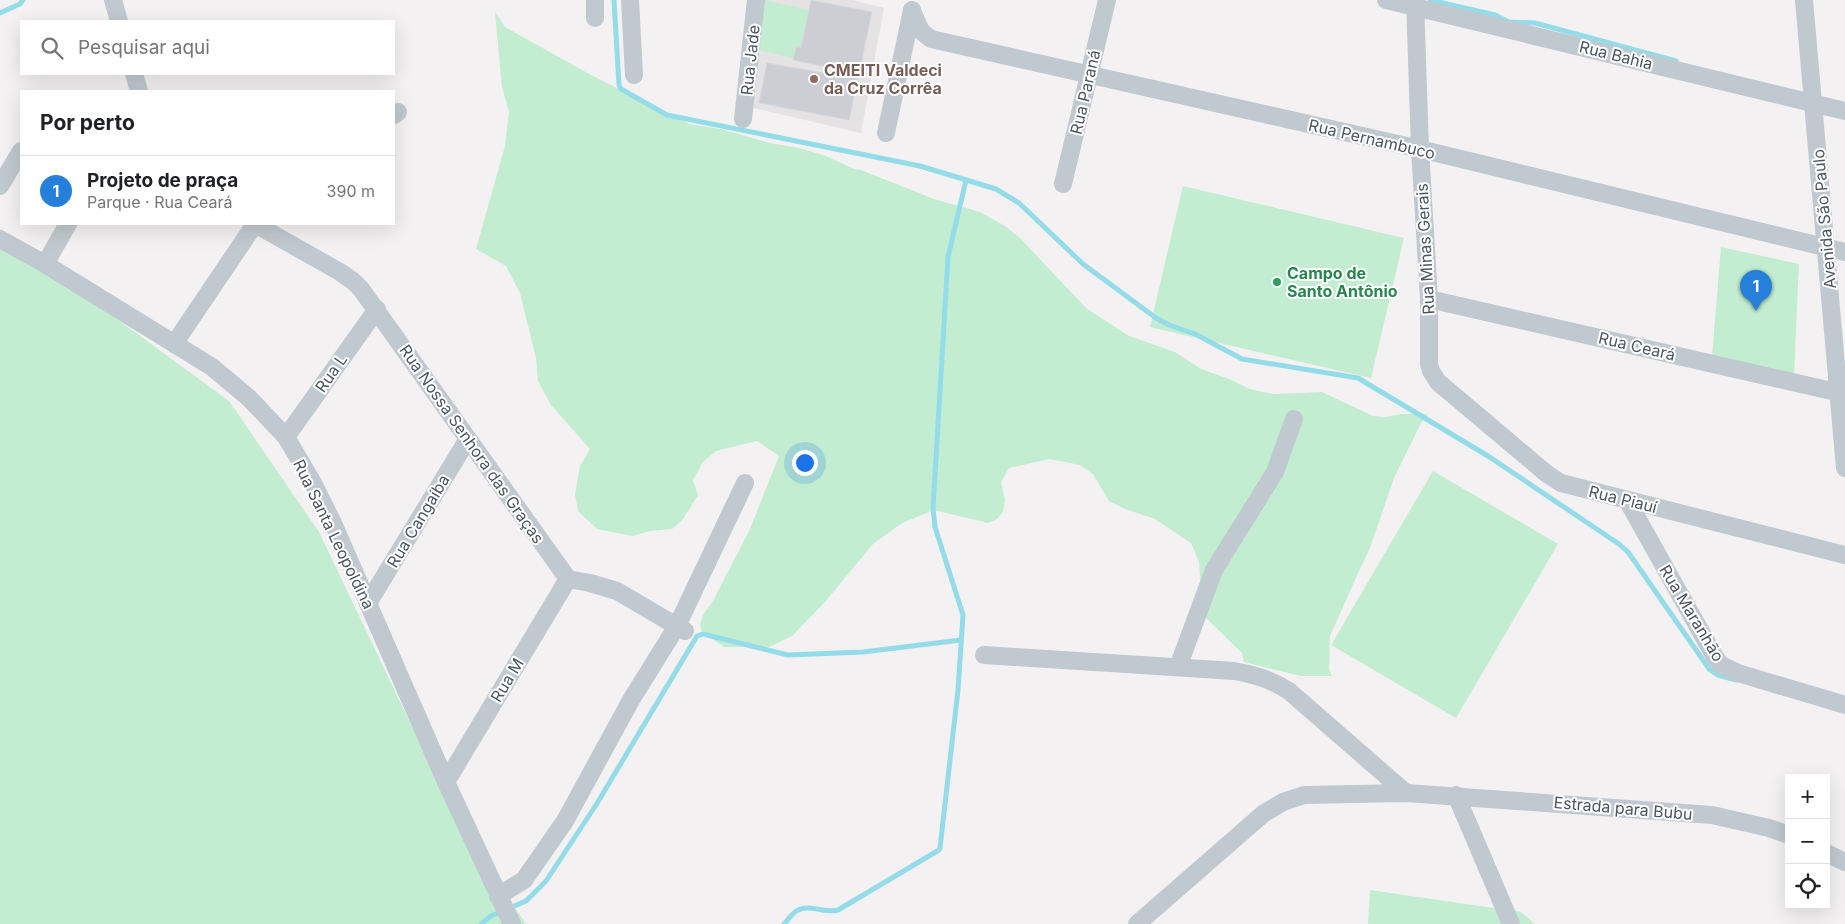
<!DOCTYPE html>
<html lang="pt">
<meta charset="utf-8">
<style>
:root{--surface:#fff;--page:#f2f2f2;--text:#202124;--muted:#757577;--line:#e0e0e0;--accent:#2480db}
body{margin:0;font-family:Inter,sans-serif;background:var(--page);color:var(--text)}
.controls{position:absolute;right:15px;bottom:15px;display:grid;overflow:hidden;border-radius:0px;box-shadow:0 5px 20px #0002}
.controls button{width:45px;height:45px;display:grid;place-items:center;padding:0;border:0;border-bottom:1px solid var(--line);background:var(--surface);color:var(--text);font:25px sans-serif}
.you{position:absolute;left:804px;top:462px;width:18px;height:18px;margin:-12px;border:4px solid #fff;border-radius:50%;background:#1a73e8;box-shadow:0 0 0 8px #1a73e833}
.badge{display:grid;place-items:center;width:32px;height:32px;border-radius:50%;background:var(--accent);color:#fff;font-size:16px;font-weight:700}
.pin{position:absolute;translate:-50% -41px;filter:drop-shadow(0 1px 2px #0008)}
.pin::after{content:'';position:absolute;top:26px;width:18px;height:15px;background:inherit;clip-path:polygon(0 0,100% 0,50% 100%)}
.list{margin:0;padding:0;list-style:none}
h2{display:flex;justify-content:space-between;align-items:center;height:65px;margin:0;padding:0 20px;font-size:21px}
h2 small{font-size:16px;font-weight:400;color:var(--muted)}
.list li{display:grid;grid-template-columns:32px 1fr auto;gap:15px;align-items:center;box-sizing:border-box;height:70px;padding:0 20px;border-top:1px solid var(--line)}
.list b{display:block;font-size:19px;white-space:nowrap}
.list p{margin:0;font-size:16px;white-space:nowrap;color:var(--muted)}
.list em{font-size:16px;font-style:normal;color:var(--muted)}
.icon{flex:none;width:28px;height:28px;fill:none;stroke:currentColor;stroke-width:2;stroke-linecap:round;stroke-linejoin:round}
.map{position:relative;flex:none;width:1845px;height:924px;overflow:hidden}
.search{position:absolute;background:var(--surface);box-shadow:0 5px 20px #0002;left:20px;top:20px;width:375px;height:55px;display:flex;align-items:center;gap:12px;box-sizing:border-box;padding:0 18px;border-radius:0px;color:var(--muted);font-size:19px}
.panel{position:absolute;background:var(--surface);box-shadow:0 5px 20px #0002;left:20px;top:90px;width:375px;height:135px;border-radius:0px}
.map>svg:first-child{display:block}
.education{fill:#e4e2e3}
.green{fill:#c3edd1}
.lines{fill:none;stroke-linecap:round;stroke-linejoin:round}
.stream{stroke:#93dce8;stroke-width:5}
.building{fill:#ccced3;stroke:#d6d8dc}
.minor{stroke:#c0c9cf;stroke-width:18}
.education-dot{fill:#8d6e63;stroke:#fff;stroke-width:2}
.leisure-dot{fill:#2e9e5b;stroke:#fff;stroke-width:2}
.labels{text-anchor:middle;stroke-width:4;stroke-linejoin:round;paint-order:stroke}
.street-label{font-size:16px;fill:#4a565e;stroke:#fff}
.education-label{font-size:16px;font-weight:bold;fill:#785e54;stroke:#fff;text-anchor:start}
.leisure-label{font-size:16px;font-weight:bold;fill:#27864d;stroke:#fff;text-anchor:start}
</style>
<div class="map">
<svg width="1845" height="924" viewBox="0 0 1845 924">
<rect width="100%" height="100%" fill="#f3f1f2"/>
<!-- education -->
<polygon class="education" points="764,0 853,0 884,8 861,133 753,108"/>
<!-- green -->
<g class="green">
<polygon points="764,0 809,10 801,48 796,47 794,58 759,50"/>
<polygon points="495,12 505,27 591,75 689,124 721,129 770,143 799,148 826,156 854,169 861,170 934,199 980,212 1005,226 1020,238 1086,308 1129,336 1175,352 1201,369 1229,379 1250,389 1272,394 1322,392 1373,416 1385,417 1401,414 1428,414 1421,423 1394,478 1370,548 1359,571 1330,636 1329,669 1332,676 1301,676 1244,662 1242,653 1205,617 1201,600 1199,562 1191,543 1155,519 1125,509 1109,501 1093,474 1080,465 1049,459 1009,468 1001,482 1005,500 1003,512 997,519 988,523 934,510 902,523 873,544 825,602 792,636 769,647 724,647 702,632 700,625 703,615 714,599 750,529 779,456 757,441 716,451 703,462 693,480 698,495 683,519 672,529 650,531 632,536 597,529 578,511 575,494 580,466 590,449 551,405 538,381 536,358 520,293 506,266 476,249 505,146 509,112 502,87"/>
<polygon points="1183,186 1404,238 1371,378 1150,327"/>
<polygon points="0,243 50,270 229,401 319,532 445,796 494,878 526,924 0,924"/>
<polygon points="1721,247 1799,264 1794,375 1712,357"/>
<polygon points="1433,471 1558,544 1456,718 1331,645"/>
<polygon points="1370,890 1521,912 1535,924 1368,924"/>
</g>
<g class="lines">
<!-- stream -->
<g class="stream">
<polyline points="614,0 619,85 621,89 667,115 920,166 996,189 1019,203 1083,264 1156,318 1169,325 1195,334 1242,359 1358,378 1488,456 1619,544 1628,552 1710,670 1718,675 1736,680"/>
<polyline points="1430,0 1495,15 1509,22 1535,23 1676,61"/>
<polyline points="0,13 20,4 23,0"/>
<polyline points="481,924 491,916 526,901 546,881 596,805 697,636 703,634 788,655 863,652 961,640"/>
<path d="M784,924C788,920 793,912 798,910C811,904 825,914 838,910L939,850L940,848L958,690L963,615L935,527L933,508L948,257L966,180"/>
</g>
</g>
<!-- building -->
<polygon class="building" points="811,0 872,12 849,120 759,103 767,63 835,75 836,69 793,60 796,47 801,48"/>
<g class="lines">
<!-- minor -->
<g class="minor">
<polyline points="113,0 119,21"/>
<polyline points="630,0 634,75"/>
<polyline points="1386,0 1845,111"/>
<polyline points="1415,0 1420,149 1429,299 1429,364 1431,371 1438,382 1547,474 1561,483 1845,555"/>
<polyline points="1804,0 1845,468"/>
<polyline points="912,11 921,31 931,39 1420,149 1845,252"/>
<polyline points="595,18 595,0"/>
<polyline points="134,74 139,91"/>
<polyline points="394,115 398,112"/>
<polyline points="743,119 756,0"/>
<polyline points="886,133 912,10"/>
<polyline points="1063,184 1107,0"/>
<polyline points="0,186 21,151"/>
<polyline points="255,224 340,272 353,281 361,289 568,579"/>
<polyline points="0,239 45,264 212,367 249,398 286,437 313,483 333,523 446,782 512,924"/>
<polyline points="45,264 68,224"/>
<polyline points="1429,299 1845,394"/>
<polyline points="174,344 255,224"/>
<polyline points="286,437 377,309"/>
<polyline points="1627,500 1715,657 1721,665 1738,673 1845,705"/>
<polyline points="568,579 590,583 617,591 685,631"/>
<polyline points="368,603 468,439"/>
<path d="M984,655L1234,671C1256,675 1270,679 1289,691L1406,793"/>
<polyline points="1178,667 1214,570 1275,472 1294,419"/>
<polyline points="446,782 568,579"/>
<polyline points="1456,795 1511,924"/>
<polyline points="1826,853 1845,862"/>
<polyline points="498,896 524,880 565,821 631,700 677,626 745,483"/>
<polyline points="1137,924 1263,814 1283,802 1304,795 1406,793 1712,815 1769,828 1789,835"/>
</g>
</g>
<!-- markers -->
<circle class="education-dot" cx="814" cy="79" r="5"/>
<circle class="leisure-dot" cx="1277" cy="282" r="5"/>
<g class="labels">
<!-- street labels -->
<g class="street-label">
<text transform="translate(1616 55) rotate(14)" y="6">Rua Bahia</text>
<text transform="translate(750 60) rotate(-84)" y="6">Rua Jade</text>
<text transform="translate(1085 92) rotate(-77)" y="6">Rua Paraná</text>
<text transform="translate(1372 139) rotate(13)" y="6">Rua Pernambuco</text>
<text transform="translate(1824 219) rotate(-95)" y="6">Avenida São Paulo</text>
<text transform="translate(1425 249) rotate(-93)" y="6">Rua Minas Gerais</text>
<text transform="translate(1637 346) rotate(13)" y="6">Rua Ceará</text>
<text transform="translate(331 373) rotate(-55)" y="6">Rua L</text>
<text transform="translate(472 444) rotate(55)" y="6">Rua Nossa Senhora das Graças</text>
<text transform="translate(1623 499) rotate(14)" y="6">Rua Piauí</text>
<text transform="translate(418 521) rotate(-59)" y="6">Rua Cangaíba</text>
<text transform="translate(334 534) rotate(64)" y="6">Rua Santa Leopoldina</text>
<text transform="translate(1692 613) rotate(59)" y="6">Rua Maranhão</text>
<text transform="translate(507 680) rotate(-59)" y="6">Rua M</text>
<text transform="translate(1623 808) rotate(5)" y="6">Estrada para Bubu</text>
</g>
<!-- education labels -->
<g class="education-label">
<text x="824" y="76">CMEITI Valdeci<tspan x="824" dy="18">da Cruz Corrêa</tspan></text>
</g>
<!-- leisure labels -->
<g class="leisure-label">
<text x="1287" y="279">Campo de<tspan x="1287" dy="18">Santo Antônio</tspan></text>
</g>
</g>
</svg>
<div class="controls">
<button>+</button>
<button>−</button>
<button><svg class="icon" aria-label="locate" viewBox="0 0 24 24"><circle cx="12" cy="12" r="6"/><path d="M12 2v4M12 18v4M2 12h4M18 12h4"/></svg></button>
</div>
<div class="you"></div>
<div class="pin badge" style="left:1756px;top:311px">1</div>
<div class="search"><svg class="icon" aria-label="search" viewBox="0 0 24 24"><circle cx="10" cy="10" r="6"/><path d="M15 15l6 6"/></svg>Pesquisar aqui</div>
<section class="panel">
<h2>Por perto<small></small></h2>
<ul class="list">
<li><span class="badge">1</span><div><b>Projeto de praça</b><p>Parque · Rua Ceará</p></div><em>390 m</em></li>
</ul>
</section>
</div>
